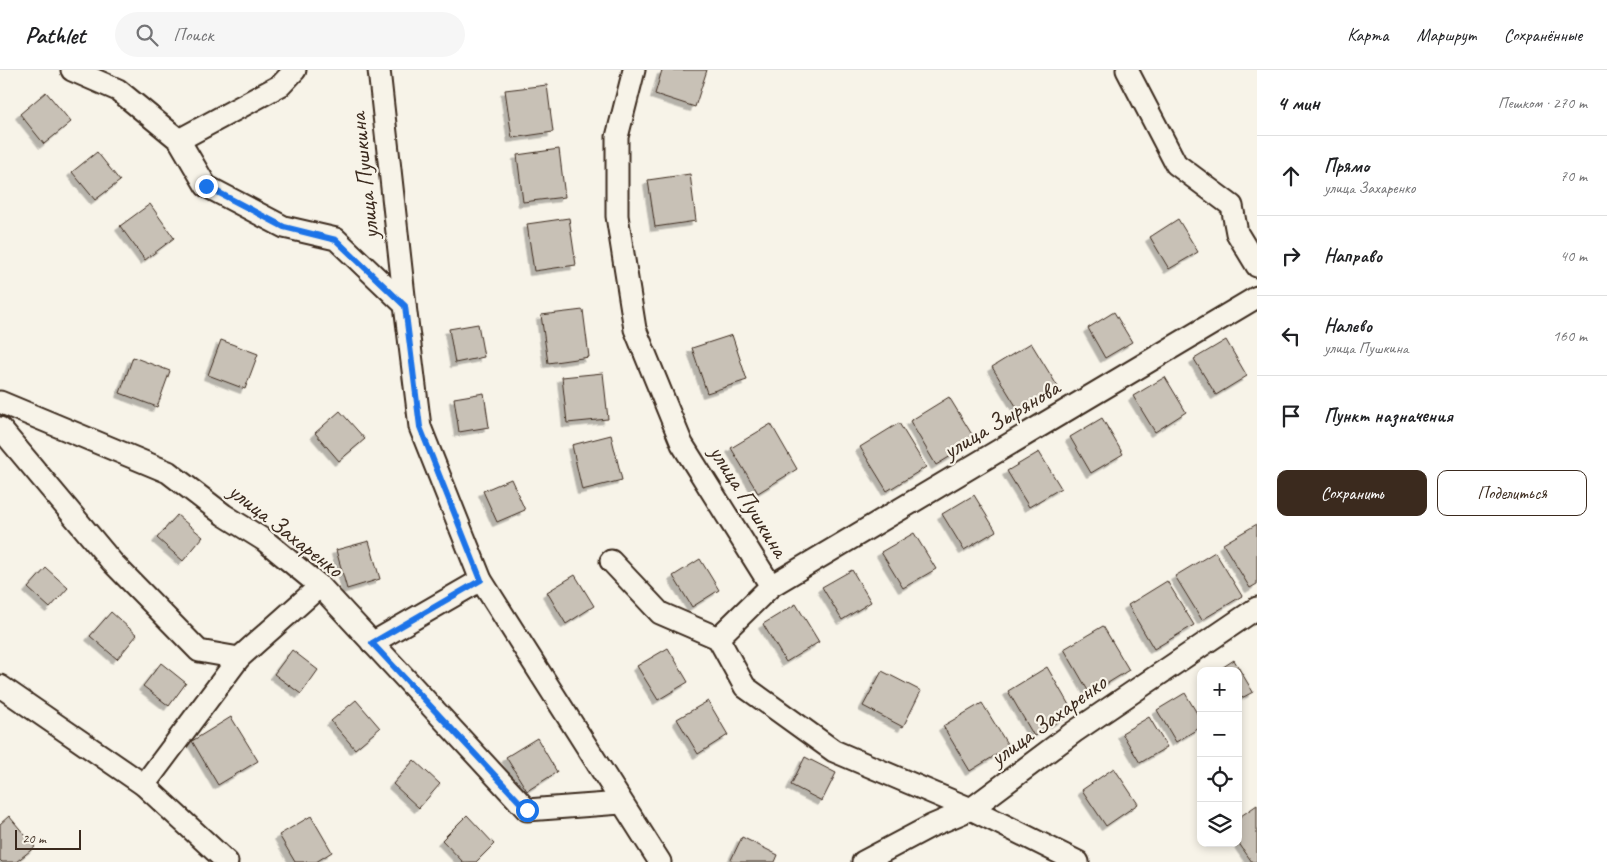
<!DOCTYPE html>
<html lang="ru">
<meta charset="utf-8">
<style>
:root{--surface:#fff;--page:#f6f6f6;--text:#202124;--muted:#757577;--line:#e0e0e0;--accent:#3b2a1e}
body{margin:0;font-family:Caveat,sans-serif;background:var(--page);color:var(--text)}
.controls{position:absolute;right:15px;bottom:15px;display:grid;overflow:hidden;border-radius:10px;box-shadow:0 2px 8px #0003}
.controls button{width:45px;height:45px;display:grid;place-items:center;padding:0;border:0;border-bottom:1px solid var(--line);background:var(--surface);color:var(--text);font:25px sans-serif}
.scale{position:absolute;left:15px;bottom:12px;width:66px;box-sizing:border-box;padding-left:5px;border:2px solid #3b2a1e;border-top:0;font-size:14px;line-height:18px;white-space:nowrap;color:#3b2a1e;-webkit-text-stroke:4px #f7f3e8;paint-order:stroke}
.stop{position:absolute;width:15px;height:15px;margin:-11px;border:4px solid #1a73e8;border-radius:50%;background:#fff}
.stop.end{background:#1a73e8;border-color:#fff;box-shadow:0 1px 5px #0008}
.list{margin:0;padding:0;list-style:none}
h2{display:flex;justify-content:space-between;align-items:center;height:65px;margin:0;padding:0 20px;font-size:21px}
h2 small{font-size:16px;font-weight:400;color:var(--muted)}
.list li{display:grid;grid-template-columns:32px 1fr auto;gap:15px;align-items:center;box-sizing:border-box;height:80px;padding:0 20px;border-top:1px solid var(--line)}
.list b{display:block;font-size:19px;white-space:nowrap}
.list p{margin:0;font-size:16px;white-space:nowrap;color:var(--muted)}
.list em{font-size:16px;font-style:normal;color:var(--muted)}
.actions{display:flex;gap:10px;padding:15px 20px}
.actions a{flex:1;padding:11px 0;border:1px solid var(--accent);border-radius:10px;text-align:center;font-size:18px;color:var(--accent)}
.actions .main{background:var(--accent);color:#fff}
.icon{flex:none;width:28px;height:28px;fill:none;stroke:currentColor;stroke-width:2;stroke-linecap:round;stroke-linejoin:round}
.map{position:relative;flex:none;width:1257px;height:792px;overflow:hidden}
header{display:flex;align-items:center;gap:30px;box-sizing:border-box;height:70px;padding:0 25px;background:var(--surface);border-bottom:1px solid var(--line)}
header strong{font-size:24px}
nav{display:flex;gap:28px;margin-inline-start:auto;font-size:18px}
.search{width:350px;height:45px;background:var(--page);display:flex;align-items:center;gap:12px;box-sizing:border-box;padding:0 18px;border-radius:28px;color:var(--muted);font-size:19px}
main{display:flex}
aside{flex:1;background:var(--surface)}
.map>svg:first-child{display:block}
.building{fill:#c8c1b6;stroke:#3b2a1e;filter:url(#shadow)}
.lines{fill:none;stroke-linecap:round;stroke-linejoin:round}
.minor-casing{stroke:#3b2a1e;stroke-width:25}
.minor{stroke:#f7f3e8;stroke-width:21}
.route{stroke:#1a73e8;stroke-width:6}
.labels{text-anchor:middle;stroke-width:4.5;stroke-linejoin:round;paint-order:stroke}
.street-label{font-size:24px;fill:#3b2a1e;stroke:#f7f3e8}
</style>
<header>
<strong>Pathlet</strong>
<div class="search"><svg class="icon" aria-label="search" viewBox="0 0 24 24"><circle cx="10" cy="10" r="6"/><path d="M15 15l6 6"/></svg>Поиск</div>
<nav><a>Карта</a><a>Маршрут</a><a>Сохранённые</a></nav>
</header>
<main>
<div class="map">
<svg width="1257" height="792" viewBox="0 0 1257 792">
<defs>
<filter id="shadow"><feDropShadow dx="-4.5" dy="4.5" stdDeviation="0" flood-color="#0004"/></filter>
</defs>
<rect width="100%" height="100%" fill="#f7f3e8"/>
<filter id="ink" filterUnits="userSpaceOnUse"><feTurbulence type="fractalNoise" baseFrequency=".02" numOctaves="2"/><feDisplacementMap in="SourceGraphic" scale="10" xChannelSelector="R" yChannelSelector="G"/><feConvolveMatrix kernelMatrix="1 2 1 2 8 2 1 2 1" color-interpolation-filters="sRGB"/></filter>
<g filter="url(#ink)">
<!-- building -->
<g class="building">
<polygon points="662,0 707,0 695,37 655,24"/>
<polygon points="547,15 553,62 512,68 505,20"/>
<polygon points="46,22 71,52 44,74 20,44"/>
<polygon points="559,79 565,127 523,132 517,85"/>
<polygon points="97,82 120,111 95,130 72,102"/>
<polygon points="690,104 696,151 655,157 648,110"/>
<polygon points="150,134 174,168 145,190 120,156"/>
<polygon points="569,148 576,195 534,201 527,154"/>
<polygon points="1178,149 1198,182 1169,199 1150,167"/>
<polygon points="583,240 589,287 548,293 541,245"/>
<polygon points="1114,242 1132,272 1105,288 1088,258"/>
<polygon points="478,254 484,287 455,293 449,259"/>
<polygon points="732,265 747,310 707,323 692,278"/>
<polygon points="221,270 258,284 245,319 208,305"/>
<polygon points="1226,270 1247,306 1216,325 1194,289"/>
<polygon points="1031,273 1058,317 1019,341 992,297"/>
<polygon points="133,287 170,301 157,337 120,323"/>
<polygon points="603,303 608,349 567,353 562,307"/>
<polygon points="1165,307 1186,342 1155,362 1133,326"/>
<polygon points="484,323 489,357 459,362 454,328"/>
<polygon points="949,327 976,371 936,395 910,351"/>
<polygon points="340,341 365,369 339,391 315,363"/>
<polygon points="1102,348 1123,384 1091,403 1070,367"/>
<polygon points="899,353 926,397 887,421 860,377"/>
<polygon points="771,354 797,399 758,423 731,378"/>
<polygon points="611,365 622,410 582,420 572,375"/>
<polygon points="1039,382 1061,418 1029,437 1007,401"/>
<polygon points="511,409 525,440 497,452 483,421"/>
<polygon points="974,425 996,461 964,480 942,444"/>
<polygon points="177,445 203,467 183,491 157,468"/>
<polygon points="1257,454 1257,514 1250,518 1223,474"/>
<polygon points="914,463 936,499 903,518 881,482"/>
<polygon points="369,471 380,509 347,519 336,480"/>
<polygon points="1215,482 1242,526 1202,550 1175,506"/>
<polygon points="700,489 719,520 692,537 673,506"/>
<polygon points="46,498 68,518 50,538 28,518"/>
<polygon points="852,500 871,532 842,550 822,517"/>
<polygon points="575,505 594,536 566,554 547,522"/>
<polygon points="1167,511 1194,555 1154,579 1128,535"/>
<polygon points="796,534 819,572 786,592 763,554"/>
<polygon points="111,542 137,565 117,589 90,566"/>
<polygon points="1103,556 1129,600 1090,624 1064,579"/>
<polygon points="668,578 688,612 658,630 637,596"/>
<polygon points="292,580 318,600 301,624 274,604"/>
<polygon points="1234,590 1253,622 1238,630 1238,601 1217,601"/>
<polygon points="161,593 186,613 169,636 143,616"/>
<polygon points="1047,597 1073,642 1034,666 1008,621"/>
<polygon points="882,601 921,621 903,657 863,636"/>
<polygon points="1185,623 1201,650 1201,657 1176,672 1157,640"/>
<polygon points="356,630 380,658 355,679 331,651"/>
<polygon points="708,631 728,665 698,684 677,649"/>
<polygon points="982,633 1009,677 970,701 943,656"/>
<polygon points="231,647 258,691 218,715 192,671"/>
<polygon points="1149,647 1167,677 1140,693 1122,663"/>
<polygon points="537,668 557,702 527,721 506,687"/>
<polygon points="805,687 836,703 822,731 791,715"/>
<polygon points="414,690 440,714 419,738 393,714"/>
<polygon points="1114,698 1138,734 1106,756 1082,720"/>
<polygon points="1257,735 1257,792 1252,792 1238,772 1238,748"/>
<polygon points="467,745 494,774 476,792 463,792 442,770"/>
<polygon points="9,746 35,777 16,792 2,792 0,790 0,754"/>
<polygon points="311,746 332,782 316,792 295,792 279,765"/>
<polygon points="742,767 778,785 775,792 730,792"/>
</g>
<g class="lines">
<defs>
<g id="minor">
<polyline points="72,0 118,20 179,70 206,116 284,157 336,169 405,235"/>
<polyline points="379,0 405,235 420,357 481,510 660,792"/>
<polyline points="634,0 617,67 617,146 635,259 682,374 771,516 718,568 745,617 834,681 971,739 1078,792"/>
<polyline points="1127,0 1176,94 1232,136 1237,163 1257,196"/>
<polyline points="179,70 281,15 295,0"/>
<polyline points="0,332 168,402 224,445 264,470 320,516 527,740 621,733"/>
<polyline points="0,358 112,492 199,581 239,588"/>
<polyline points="611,491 660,543 718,568"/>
<polyline points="771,516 1257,227"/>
<polyline points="372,573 481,510"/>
<polyline points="0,616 144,715 227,792"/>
<polyline points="144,715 239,588 320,516"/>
<polyline points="863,792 931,756 971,739 1074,662 1257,538"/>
</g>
</defs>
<!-- minor casing -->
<use href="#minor" class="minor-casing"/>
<!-- minor -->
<use href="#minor" class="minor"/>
</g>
</g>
<g class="lines" filter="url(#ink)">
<!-- route -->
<polyline class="route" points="206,116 284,157 336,170 405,236 420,357 481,510 372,573 527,740"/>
</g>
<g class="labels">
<!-- street labels -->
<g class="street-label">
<text transform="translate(364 106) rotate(-96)" y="8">улица Пушкина</text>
<text transform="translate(1001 349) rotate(-31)" y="8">улица Зырянова</text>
<text transform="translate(749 431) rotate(58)" y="8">улица Пушкина</text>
<text transform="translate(286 460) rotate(38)" y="8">улица Захаренко</text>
<text transform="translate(1048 650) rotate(-36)" y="8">улица Захаренко</text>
</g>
</g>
</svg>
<div class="controls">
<button>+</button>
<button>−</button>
<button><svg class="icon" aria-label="locate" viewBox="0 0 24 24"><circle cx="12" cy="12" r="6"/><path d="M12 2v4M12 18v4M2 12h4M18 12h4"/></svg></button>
<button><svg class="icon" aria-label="layers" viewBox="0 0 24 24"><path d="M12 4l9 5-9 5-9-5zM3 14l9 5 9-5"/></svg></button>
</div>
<div class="scale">20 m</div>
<div class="stop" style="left:527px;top:740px"></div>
<div class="stop end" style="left:206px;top:116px"></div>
</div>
<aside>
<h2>4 мин<small>Пешком · 270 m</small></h2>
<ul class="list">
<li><svg class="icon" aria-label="ahead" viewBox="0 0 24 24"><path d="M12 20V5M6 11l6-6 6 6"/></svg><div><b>Прямо</b><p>улица Захаренко</p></div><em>70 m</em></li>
<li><svg class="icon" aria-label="right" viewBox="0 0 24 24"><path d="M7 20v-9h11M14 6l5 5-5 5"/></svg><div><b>Направо</b></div><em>40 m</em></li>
<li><svg class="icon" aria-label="left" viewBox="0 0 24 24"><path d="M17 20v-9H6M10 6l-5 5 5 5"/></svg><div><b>Налево</b><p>улица Пушкина</p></div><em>160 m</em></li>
<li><svg class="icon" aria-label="arrive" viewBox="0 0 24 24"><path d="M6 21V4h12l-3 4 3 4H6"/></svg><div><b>Пункт назначения</b></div></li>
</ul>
<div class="actions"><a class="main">Сохранить</a><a>Поделиться</a></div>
</aside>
</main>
